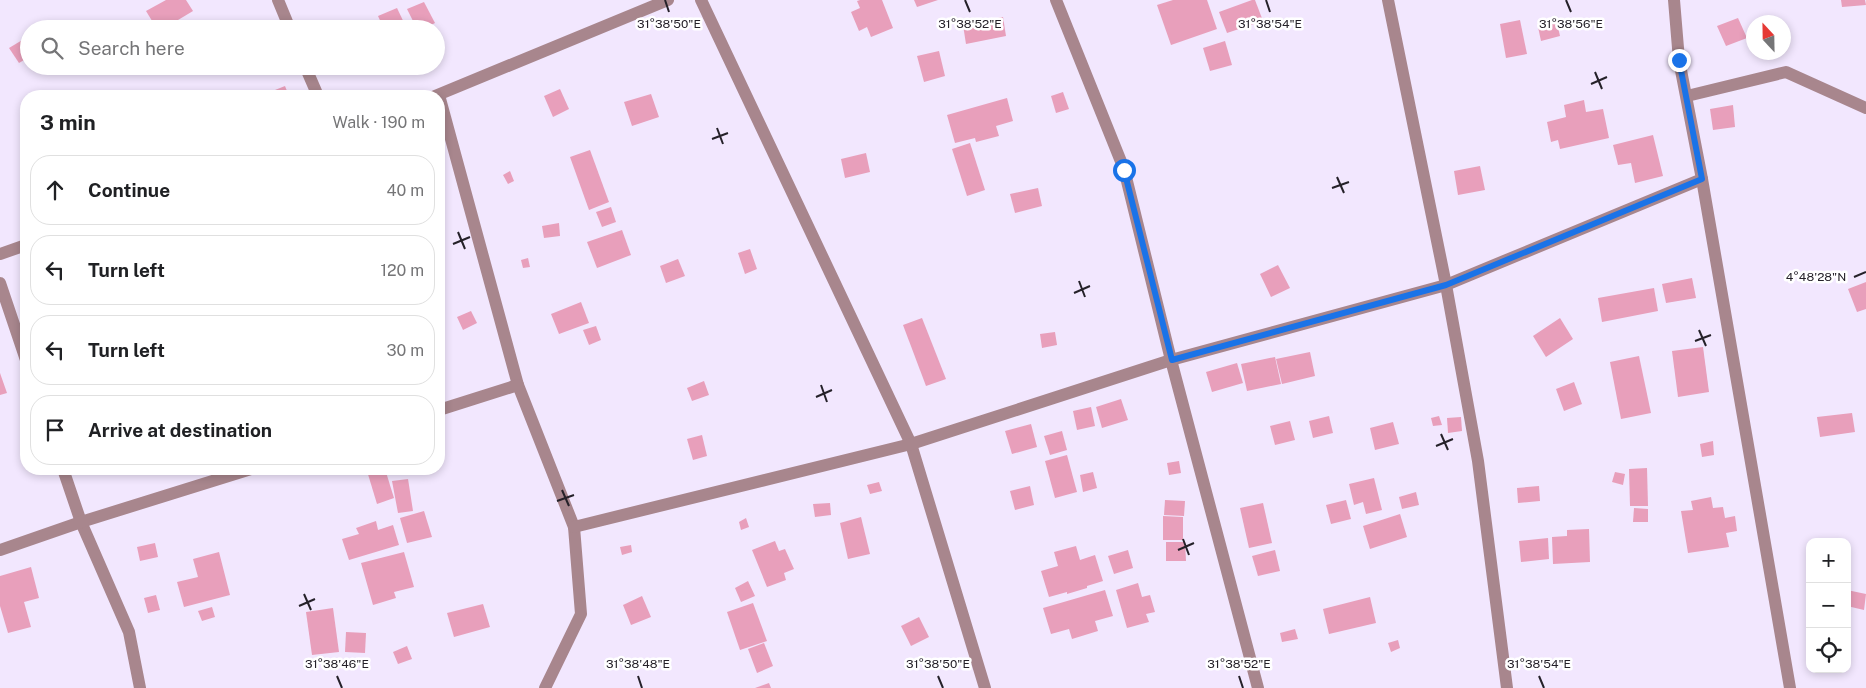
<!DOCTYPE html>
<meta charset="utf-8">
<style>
:root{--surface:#fff;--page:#f2f2f2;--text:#202124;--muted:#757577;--line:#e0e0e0}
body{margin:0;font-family:"Public Sans",sans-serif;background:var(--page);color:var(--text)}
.controls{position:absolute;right:15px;bottom:15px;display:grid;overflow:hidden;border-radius:10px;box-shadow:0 2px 8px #0003}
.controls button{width:45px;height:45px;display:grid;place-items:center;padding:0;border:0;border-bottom:1px solid var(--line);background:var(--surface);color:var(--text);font:25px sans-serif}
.compass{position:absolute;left:1746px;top:15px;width:45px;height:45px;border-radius:50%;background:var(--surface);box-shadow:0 2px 8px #0003;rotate:338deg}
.stop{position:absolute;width:15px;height:15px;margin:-11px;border:4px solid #1a73e8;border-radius:50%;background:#fff}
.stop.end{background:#1a73e8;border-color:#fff;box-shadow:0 1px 5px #0008}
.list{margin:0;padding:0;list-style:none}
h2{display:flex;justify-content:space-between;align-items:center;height:65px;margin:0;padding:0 20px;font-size:21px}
h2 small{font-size:16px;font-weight:400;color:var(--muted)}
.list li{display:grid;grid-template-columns:32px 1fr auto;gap:15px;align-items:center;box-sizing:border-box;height:70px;margin:0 10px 10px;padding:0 10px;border:1px solid var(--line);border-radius:20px}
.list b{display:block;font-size:19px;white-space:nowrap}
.list em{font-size:16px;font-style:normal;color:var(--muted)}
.icon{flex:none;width:28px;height:28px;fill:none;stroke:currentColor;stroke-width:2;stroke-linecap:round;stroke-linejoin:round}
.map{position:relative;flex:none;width:1866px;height:688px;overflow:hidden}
.search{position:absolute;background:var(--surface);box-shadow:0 2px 8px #0003;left:20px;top:20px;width:425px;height:55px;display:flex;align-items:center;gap:12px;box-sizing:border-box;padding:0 18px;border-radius:28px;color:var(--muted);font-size:19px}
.panel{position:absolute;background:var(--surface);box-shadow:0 2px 8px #0003;left:20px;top:90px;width:425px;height:385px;border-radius:20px}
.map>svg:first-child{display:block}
.building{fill:#e89fbb}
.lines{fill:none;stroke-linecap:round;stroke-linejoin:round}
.street{stroke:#a8868d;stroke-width:12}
.route{stroke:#1a73e8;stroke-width:6}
.ticks{fill:none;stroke:#252129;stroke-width:2}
.ticks-label{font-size:12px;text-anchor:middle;fill:#252129;stroke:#fff;stroke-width:5;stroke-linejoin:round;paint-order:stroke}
</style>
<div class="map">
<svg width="1866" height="688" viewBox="0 0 1866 688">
<rect width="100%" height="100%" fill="#f2e7fe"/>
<!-- building -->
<g class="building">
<polygon points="166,0 186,0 193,11 163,29 157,29 146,11"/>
<polygon points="860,0 882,0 893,28 871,37 867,27 859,31 851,12 860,8 857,1"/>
<polygon points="914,0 938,0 917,7"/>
<polygon points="1173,0 1207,0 1217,29 1171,45 1157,5"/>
<polygon points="1252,0 1255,0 1263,21 1227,33 1219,12"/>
<polygon points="1841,0 1865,0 1866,5 1842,7"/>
<polygon points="424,2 435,23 423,29 417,29 407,9"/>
<polygon points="397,8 407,29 384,29 378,16"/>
<polygon points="1003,17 1006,36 966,44 963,25"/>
<polygon points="1738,18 1747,38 1726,46 1717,26"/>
<polygon points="49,20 56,29 38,29"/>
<polygon points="1520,20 1527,54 1506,58 1500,24"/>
<polygon points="1557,23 1560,36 1541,41 1538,27"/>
<polygon points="24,39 29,45 29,57 19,63 9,48"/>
<polygon points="1225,41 1232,65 1210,71 1203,48"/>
<polygon points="939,51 945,76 924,82 917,56"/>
<polygon points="285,86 289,96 260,96"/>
<polygon points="560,89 569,109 553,117 544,96"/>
<polygon points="1063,92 1069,109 1056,113 1051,96"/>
<polygon points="651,94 659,117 632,126 624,102"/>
<polygon points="1007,98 1013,121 996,126 999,136 976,142 975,138 955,143 947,115"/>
<polygon points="1584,100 1586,112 1603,109 1609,138 1560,149 1558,140 1551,142 1547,122 1566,117 1564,105"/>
<polygon points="1733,105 1735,127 1713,130 1710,109"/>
<polygon points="1653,135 1663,176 1635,183 1631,163 1618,165 1613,145"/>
<polygon points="970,143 985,190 967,196 952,149"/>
<polygon points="590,150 609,202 589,210 570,157"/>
<polygon points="866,153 870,172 845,178 841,159"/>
<polygon points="1480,166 1485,190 1458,195 1454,171"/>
<polygon points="510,171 514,181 508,184 503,175"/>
<polygon points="1038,188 1042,206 1015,213 1010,194"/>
<polygon points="611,207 616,222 602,227 596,212"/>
<polygon points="559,223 560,236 544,238 542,226"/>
<polygon points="622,230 631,255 597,268 587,242"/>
<polygon points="750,249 757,269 745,274 738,253"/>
<polygon points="528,258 530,267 523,268 521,260"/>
<polygon points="678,259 685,276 666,283 660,266"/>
<polygon points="1278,265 1290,288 1271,297 1260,274"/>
<polygon points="1692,278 1696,298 1666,303 1662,284"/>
<polygon points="1866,282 1866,309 1857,312 1848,289"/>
<polygon points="1654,288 1658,311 1602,322 1598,298"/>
<polygon points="581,302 589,323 559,334 551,314"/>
<polygon points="471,311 477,323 463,330 457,317"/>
<polygon points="922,318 946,379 926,386 903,325"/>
<polygon points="1560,318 1573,339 1546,357 1533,336"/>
<polygon points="596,326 601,340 589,345 583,330"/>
<polygon points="1055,332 1057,345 1042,348 1040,334"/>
<polygon points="1703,347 1709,392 1678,397 1672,351"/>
<polygon points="1310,352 1315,376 1282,384 1276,359"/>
<polygon points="1639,356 1651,413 1621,419 1610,362"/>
<polygon points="1275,357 1281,384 1247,391 1241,364"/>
<polygon points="1237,363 1243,383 1212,392 1206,372"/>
<polygon points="0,373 7,393 0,395"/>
<polygon points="704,381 709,395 692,401 687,388"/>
<polygon points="1574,382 1582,404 1564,411 1556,389"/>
<polygon points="1121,399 1128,420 1102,428 1096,407"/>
<polygon points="1091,407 1095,426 1077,430 1073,411"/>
<polygon points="1852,413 1855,432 1820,437 1817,417"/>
<polygon points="1329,416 1333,433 1313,438 1309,421"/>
<polygon points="1439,416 1442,425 1433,426 1431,418"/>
<polygon points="1461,417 1462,431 1448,433 1447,418"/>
<polygon points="1290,421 1295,440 1275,445 1270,426"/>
<polygon points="1393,422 1399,444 1375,450 1370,428"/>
<polygon points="1031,424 1037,447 1012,454 1005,431"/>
<polygon points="1062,431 1067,450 1050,455 1044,436"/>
<polygon points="702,435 707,456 693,460 687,439"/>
<polygon points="1713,441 1714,455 1702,457 1700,444"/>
<polygon points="1067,455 1077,492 1055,498 1045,461"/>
<polygon points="1179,461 1181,473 1169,475 1167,463"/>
<polygon points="1647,468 1648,506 1630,506 1629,469"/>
<polygon points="373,469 385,469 394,498 377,504 367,471"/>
<polygon points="1093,472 1097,488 1083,492 1080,475"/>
<polygon points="1615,472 1625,474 1623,485 1612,482"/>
<polygon points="1374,478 1382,510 1366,514 1363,502 1354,505 1349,484"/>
<polygon points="408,479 413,511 398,513 392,481"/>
<polygon points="879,482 882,491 870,494 867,485"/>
<polygon points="1030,486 1034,505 1015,510 1010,491"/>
<polygon points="1539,486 1540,501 1518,503 1517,488"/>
<polygon points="1416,492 1419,505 1402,509 1399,497"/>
<polygon points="1711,497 1713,508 1723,507 1725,518 1735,516 1737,531 1726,533 1729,547 1688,553 1681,511 1693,510 1691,501"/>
<polygon points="1165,500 1185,501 1184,516 1164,515"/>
<polygon points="1346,500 1351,519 1331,524 1326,505"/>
<polygon points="830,503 831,515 815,517 813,504"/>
<polygon points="1263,503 1272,543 1249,548 1240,508"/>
<polygon points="1634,508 1648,509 1648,522 1633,522"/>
<polygon points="424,511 432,537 407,543 400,518"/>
<polygon points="1400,514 1407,537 1370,549 1363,526"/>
<polygon points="1163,516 1183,517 1183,540 1163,540"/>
<polygon points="861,517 870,554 848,559 840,523"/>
<polygon points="746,518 749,527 741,530 739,522"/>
<polygon points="376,521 378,530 393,525 399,545 349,560 342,539 359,534 356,528"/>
<polygon points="1589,529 1590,562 1553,564 1552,537 1567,536 1567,530"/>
<polygon points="1548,538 1549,559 1521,562 1519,541"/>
<polygon points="775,541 779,551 785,549 794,569 784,573 786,580 767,587 752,550"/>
<polygon points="1166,542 1185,542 1186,561 1166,561"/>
<polygon points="155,543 158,557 140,561 137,547"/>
<polygon points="631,545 632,552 622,555 620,547"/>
<polygon points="1076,546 1080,560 1095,555 1103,581 1087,586 1087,588 1067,594 1067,592 1049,597 1041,571 1058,566 1054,552"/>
<polygon points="1128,550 1133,568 1114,574 1108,556"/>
<polygon points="1275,550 1280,571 1258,576 1252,556"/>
<polygon points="219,552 230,595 184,607 177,582 198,577 193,559"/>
<polygon points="404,552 414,587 394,592 396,598 373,605 361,563"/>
<polygon points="31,567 39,598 24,602 31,627 8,633 0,606 0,576"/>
<polygon points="748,581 755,596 741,602 735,588"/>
<polygon points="1138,583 1142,597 1150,595 1155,612 1146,614 1149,622 1127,628 1116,590"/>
<polygon points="1105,590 1113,616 1095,621 1098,631 1072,639 1069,629 1051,634 1043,608"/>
<polygon points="1847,590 1866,594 1864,610 1847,606"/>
<polygon points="156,595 160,610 148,613 144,598"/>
<polygon points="642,596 651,617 631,625 623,605"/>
<polygon points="1370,597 1376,623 1329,634 1323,609"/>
<polygon points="753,603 767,641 740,650 727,612"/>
<polygon points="483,604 490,627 454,637 447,613"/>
<polygon points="212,607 215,617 202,621 198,611"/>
<polygon points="333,608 339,652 312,655 306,612"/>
<polygon points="919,617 929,637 911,646 901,626"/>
<polygon points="1295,629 1298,639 1282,642 1280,633"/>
<polygon points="346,632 366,633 365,653 345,652"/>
<polygon points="1398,640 1400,648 1391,652 1388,643"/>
<polygon points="764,643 773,666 757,673 748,649"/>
<polygon points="407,646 412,659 398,664 393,652"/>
<polygon points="769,683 771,688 755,688"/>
</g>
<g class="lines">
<!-- street -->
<g class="street">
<polyline points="278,0 290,29"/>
<polyline points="701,0 911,444 985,688"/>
<polyline points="1056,0 1124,169 1171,360 1258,688"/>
<polyline points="1388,0 1446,285 1478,461 1507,688"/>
<polyline points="1674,0 1679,60 1702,179 1790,688"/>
<polyline points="305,66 318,96"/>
<polyline points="439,95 518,385 574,527 581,614 545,688"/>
<polyline points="435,96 668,0"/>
<polyline points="1687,96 1786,72 1866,108"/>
<polyline points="0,254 26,245"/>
<polyline points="0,283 26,360"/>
<polyline points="439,410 518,385"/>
<polyline points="63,469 81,522 129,632 140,688"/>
<polyline points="574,527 911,444 1171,360 1446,285 1702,179"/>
<polyline points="0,550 81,522 251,469"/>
</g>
</g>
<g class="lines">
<!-- route -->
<polyline class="route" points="1124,170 1172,360 1446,285 1702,179 1679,60"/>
</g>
<!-- ticks -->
<path class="ticks" d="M665,0L669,12M965,0L970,12M1266,0L1270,12M1566,0L1571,12M1595,72L1602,89M1591,84L1607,77M717,128L723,144M712,139L728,133M1337,177L1344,193M1332,188L1349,182M458,232L465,249M453,244L470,237M1854,277L1866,272M1079,281L1085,297M1074,293L1090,286M1699,330L1706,346M1695,341L1711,335M821,385L827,402M816,397L832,390M1441,434L1448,450M1436,446L1453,439M562,490L569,506M557,501L574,495M1183,539L1189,555M1178,550L1194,543M304,594L311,610M299,606L315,599M337,676L342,688M638,676L642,688M938,676L943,688M1239,676L1243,688M1539,676L1544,688"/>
<g class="ticks-label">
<text x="669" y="28">31°38'50"E</text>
<text x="970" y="28">31°38'52"E</text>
<text x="1270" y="28">31°38'54"E</text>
<text x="1571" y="28">31°38'56"E</text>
<text x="1816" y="281">4°48'28"N</text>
<text x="337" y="668">31°38'46"E</text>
<text x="638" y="668">31°38'48"E</text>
<text x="938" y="668">31°38'50"E</text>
<text x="1239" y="668">31°38'52"E</text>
<text x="1539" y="668">31°38'54"E</text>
</g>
</svg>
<div class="controls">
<button>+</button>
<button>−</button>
<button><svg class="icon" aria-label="locate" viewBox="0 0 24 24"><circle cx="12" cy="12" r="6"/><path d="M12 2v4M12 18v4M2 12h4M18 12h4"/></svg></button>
</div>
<svg class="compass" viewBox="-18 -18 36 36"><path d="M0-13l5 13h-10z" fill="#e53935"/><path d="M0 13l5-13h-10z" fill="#757577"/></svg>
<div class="stop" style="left:1124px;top:170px"></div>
<div class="stop end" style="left:1679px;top:60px"></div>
<div class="search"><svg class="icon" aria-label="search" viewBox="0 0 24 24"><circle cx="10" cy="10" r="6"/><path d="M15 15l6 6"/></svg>Search here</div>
<section class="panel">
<h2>3 min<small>Walk · 190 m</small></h2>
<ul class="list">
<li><svg class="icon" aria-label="ahead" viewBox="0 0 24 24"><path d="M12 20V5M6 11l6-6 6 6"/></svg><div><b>Continue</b></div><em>40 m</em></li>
<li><svg class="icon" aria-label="left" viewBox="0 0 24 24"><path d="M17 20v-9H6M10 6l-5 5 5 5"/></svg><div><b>Turn left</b></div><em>120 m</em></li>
<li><svg class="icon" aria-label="left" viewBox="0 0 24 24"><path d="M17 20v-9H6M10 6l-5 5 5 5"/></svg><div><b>Turn left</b></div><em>30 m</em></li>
<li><svg class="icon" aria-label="arrive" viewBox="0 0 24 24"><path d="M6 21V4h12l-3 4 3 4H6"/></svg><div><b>Arrive at destination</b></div></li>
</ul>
</section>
</div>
